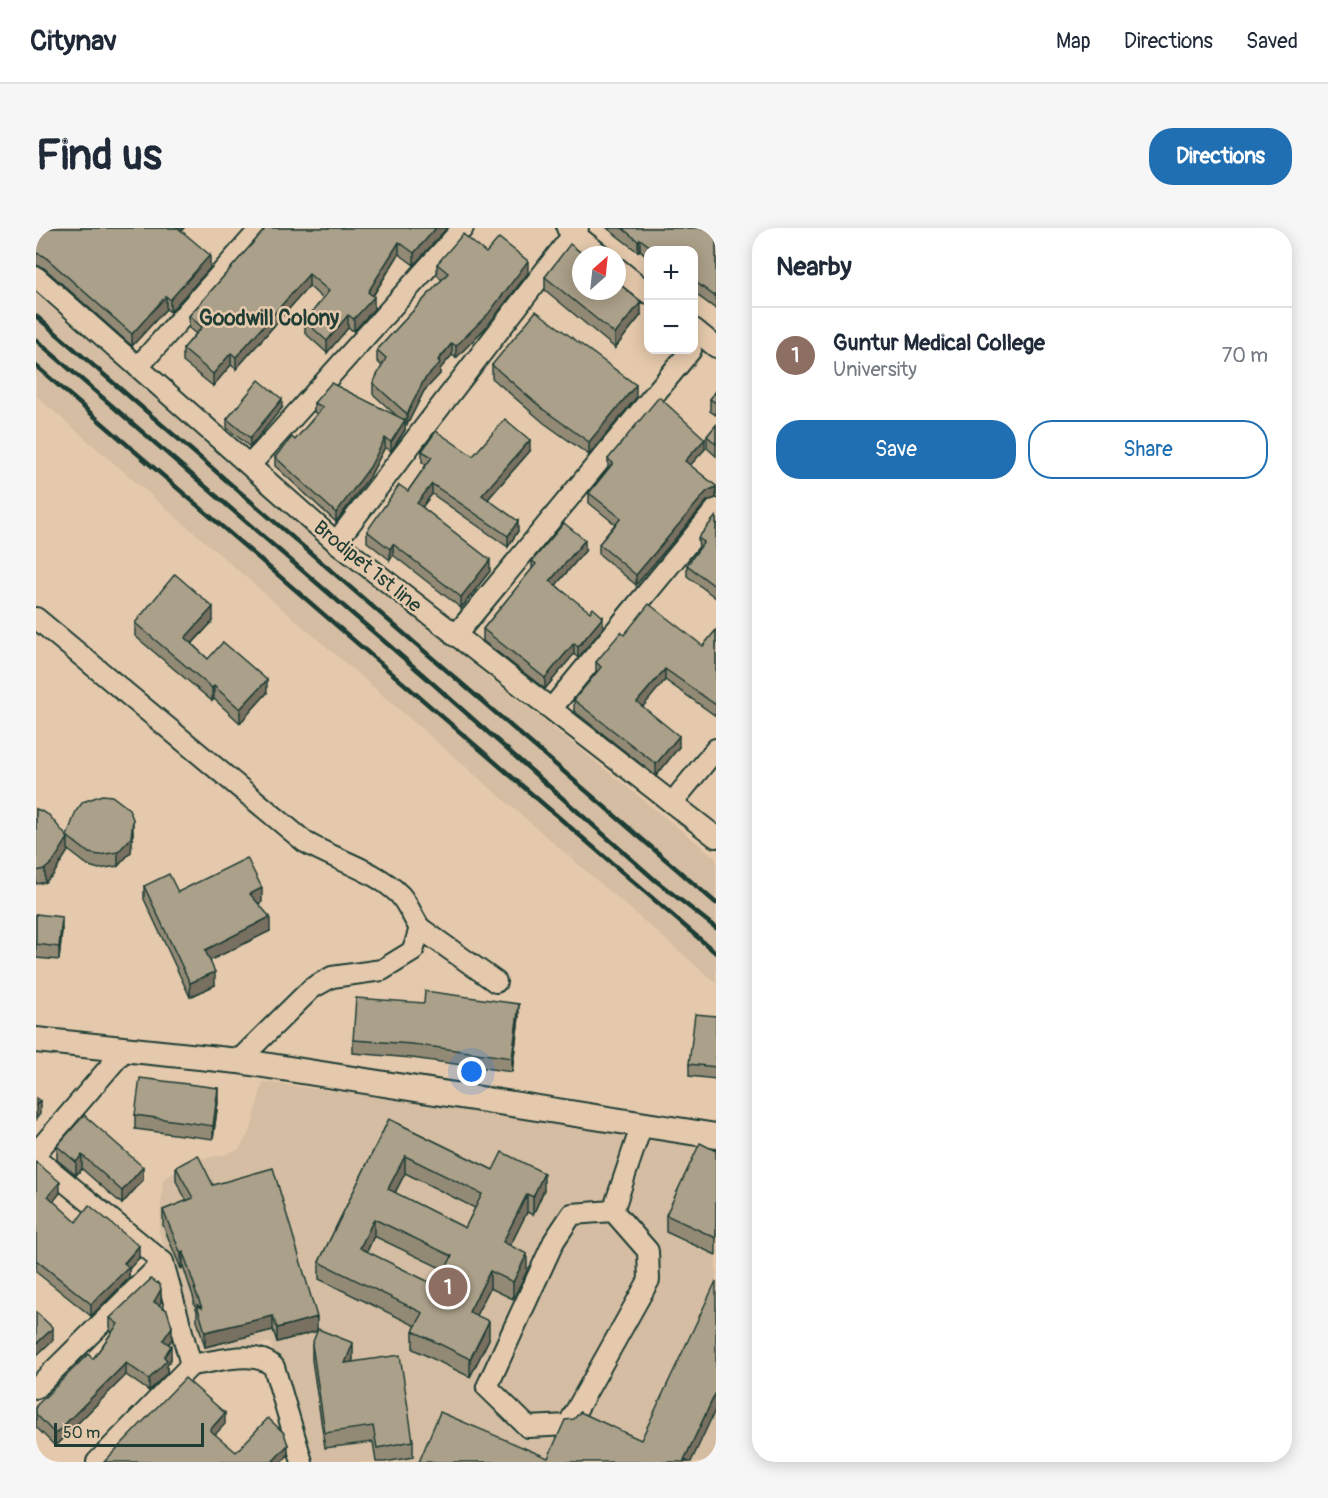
<!DOCTYPE html>
<meta charset="utf-8">
<style>
:root{--surface:#fff;--page:#f6f6f7;--text:#1f2937;--muted:#747a83;--line:#e0e1e3;--accent:#1f6fb2}
body{margin:0;font-family:Pangolin,sans-serif;background:var(--page);color:var(--text)}
.controls{position:absolute;right:18px;top:18px;display:grid;overflow:hidden;border-radius:12px;box-shadow:0 3px 15px #0003}
.controls button{width:54px;height:54px;display:grid;place-items:center;padding:0;border:0;border-bottom:2px solid var(--line);background:var(--surface);color:var(--text);font:30px sans-serif}
.compass{position:absolute;left:536px;top:18px;width:54px;height:54px;border-radius:50%;background:var(--surface);box-shadow:0 3px 15px #0003;rotate:27deg}
.scale{position:absolute;left:18px;bottom:15px;width:150px;box-sizing:border-box;padding-left:6px;border:3px solid #1f3d34;border-top:0;font-size:16px;line-height:21px;white-space:nowrap;color:#1f3d34;-webkit-text-stroke:4px #e5c9ac;paint-order:stroke}
.you{position:absolute;left:436px;top:844px;width:21px;height:21px;margin:-15px;border:4px solid #fff;border-radius:50%;background:#1a73e8;box-shadow:0 0 0 9px #1a73e833}
.badge{display:grid;place-items:center;width:39px;height:39px;border-radius:50%;background:var(--accent);color:#fff;font-size:20px;font-weight:700}
.pin{position:absolute;translate:-50% -50%;border:3px solid #fff;box-shadow:0 2px 6px #0006}
.list{margin:0;padding:0;list-style:none}
h2{display:flex;justify-content:space-between;align-items:center;height:78px;margin:0;padding:0 24px;font-size:26px}
h2 small{font-size:20px;font-weight:400;color:var(--muted)}
.list li{display:grid;grid-template-columns:39px 1fr auto;gap:18px;align-items:center;box-sizing:border-box;height:96px;padding:0 24px;border-top:2px solid var(--line)}
.list b{display:block;font-size:22px;white-space:nowrap}
.list p{margin:0;font-size:20px;white-space:nowrap;color:var(--muted)}
.list em{font-size:20px;font-style:normal;color:var(--muted)}
.actions{display:flex;gap:12px;padding:18px 24px}
.actions a{flex:1;padding:14px 0;border:2px solid var(--accent);border-radius:24px;text-align:center;font-size:21px;color:var(--accent)}
.actions .main{background:var(--accent);color:#fff}
.map{position:relative;flex:none;width:680px;height:1234px;overflow:hidden;border-radius:24px}
header{display:flex;align-items:center;gap:36px;box-sizing:border-box;height:84px;padding:0 30px;background:var(--surface);border-bottom:2px solid var(--line)}
header strong{font-size:28px}
nav{display:flex;gap:33px;margin-inline-start:auto;font-size:21px}
.intro{display:flex;align-items:center;justify-content:space-between;box-sizing:border-box;height:144px;padding:0 36px}
h1{margin:0;font-size:42px}
.button{padding:15px 27px;border-radius:24px;background:var(--accent);color:#fff;font-size:21px;font-weight:700}
main{display:flex;gap:36px;padding:0 36px}
aside{flex:1;background:var(--surface);border-radius:24px;box-shadow:0 3px 15px #0003}
.map>svg:first-child{display:block}
.built{fill:#d4bda2}
.lines{fill:none;stroke-linecap:round;stroke-linejoin:round}
.minor-casing{stroke:#1f3d34;stroke-width:24}
.tertiary-casing{stroke:#1f3d34;stroke-width:28}
.minor{stroke:#e5c9ac;stroke-width:20}
.tertiary{stroke:#e5c9ac;stroke-width:24}
.rail{stroke:#1f3d34;stroke-width:4.5}
.wall{fill:#938a76;stroke:#1f3d34;stroke-width:1.5;fill-rule:evenodd}
.shaded-wall{fill:#787060;stroke:#1f3d34;stroke-width:1.5}
.building{fill:#aba089;stroke:#1f3d34;stroke-width:1.5;fill-rule:evenodd}
.labels{text-anchor:middle;stroke-width:5;stroke-linejoin:round;paint-order:stroke}
.street-label{font-size:20px;fill:#1f3d34;stroke:#e5c9ac}
.neighbourhood-label{font-size:21px;font-weight:bold;fill:#1f3d34;stroke:#e5c9ac}
</style>
<header>
<strong>Citynav</strong>
<nav><a>Map</a><a>Directions</a><a>Saved</a></nav>
</header>
<div class="intro"><h1>Find us</h1><a class="button">Directions</a></div>
<main>
<div class="map">
<svg width="680" height="1234" viewBox="0 0 680 1234">
<rect width="100%" height="100%" fill="#e5c9ac"/>
<filter id="ink" filterUnits="userSpaceOnUse"><feTurbulence type="fractalNoise" baseFrequency=".0167" numOctaves="2"/><feDisplacementMap in="SourceGraphic" scale="12" xChannelSelector="R" yChannelSelector="G"/><feConvolveMatrix kernelMatrix="1 2 1 2 8 2 1 2 1" color-interpolation-filters="sRGB"/></filter>
<g filter="url(#ink)">
<!-- built -->
<g class="built">
<polygon points="0,67 406,411 680,630 680,755 0,168"/>
<polygon points="227,854 680,913 680,1234 271,1234 234,1114 169,1127 123,1004 127,951 163,931 188,927 203,921 215,902"/>
</g>
<g class="lines">
<defs>
<g id="minor">
<polyline points="531,0 565,27"/>
<polyline points="581,40 612,65"/>
<polyline points="0,49 300,314 680,609"/>
<polyline points="658,101 680,119"/>
<polyline points="102,139 225,0"/>
<polyline points="214,237 427,0"/>
<polyline points="300,314 542,0"/>
<path d="M0,390L269,614C299,632 338,641 364,667C372,676 377,690 384,700L377,723L346,742L296,749L276,760L202,833"/>
<polyline points="419,408 655,122"/>
<polyline points="516,480 680,281"/>
<polyline points="636,575 680,521"/>
<polyline points="384,700 460,754"/>
<polyline points="0,925 90,820"/>
<polyline points="0,930 127,1034 155,1137 61,1234"/>
<polyline points="577,983 612,1023 613,1052 532,1197 492,1199 451,1159 518,1013 536,986 577,983 606,896"/>
<path d="M155,1137C180,1134 219,1120 238,1139L266,1234"/>
<polyline points="0,1160 127,1034"/>
</g>
<polyline id="tertiary" points="0,812 202,833 680,908"/>
</defs>
<!-- minor casing -->
<use href="#minor" class="minor-casing"/>
<!-- tertiary casing -->
<use href="#tertiary" class="tertiary-casing"/>
<!-- minor -->
<use href="#minor" class="minor"/>
<!-- tertiary -->
<use href="#tertiary" class="tertiary"/>
<!-- rail -->
<g class="rail">
<polyline points="0,88 680,675"/>
<polyline points="0,112 385,445 619,652 680,700"/>
<polyline points="0,138 680,725"/>
</g>
</g>
<!-- wall -->
<g class="wall">
<polygon points="0,0 148,0 145,3 174,40 134,84 130,81 96,118 8,40 0,37"/>
<polygon points="230,0 411,0 378,37 363,26 337,68 338,81 318,103 312,100 291,125 269,105 269,93 287,71 273,58 200,141 195,137 177,158 147,134 147,121 160,106 153,100 153,88"/>
<polygon points="571,0 680,0 680,81 657,64 657,22 612,22 612,29 604,22 602,24"/>
<polygon points="450,25 492,45 453,96 420,130 416,127 404,141 404,146 388,163 371,197 369,195 369,202 355,223 349,219 334,248 300,294 239,238 239,229 259,212 281,186 278,184 278,175 362,189 337,166 337,155 346,138 341,133 341,122 406,52 401,47 401,36"/>
<polygon points="509,49 605,87 579,120 509,62"/>
<polygon points="456,137 600,170 553,227 508,195 456,150"/>
<polygon points="680,163 680,187 674,183 674,171"/>
<polygon points="246,180 214,219 191,200 191,191"/>
<polygon points="680,197 680,228 671,220 671,208"/>
<polygon points="669,221 654,237 680,258 680,270 671,273 600,357 563,326 563,316 579,296 553,275 553,265 572,240 572,231"/>
<polygon points="386,223 437,228 494,223 452,271 482,303 472,319 396,266 386,279 454,343 425,380 357,327 354,332 331,314 331,303 372,263 390,237 386,234"/>
<polygon points="680,288 680,370 651,348 651,337 663,321 662,310"/>
<polygon points="549,323 520,357 567,400 542,430 538,426 509,461 447,413 447,401 496,341 496,333"/>
<polygon points="177,393 156,416 172,431 231,465 204,495 178,471 176,473 99,408 99,395"/>
<polygon points="680,402 680,488 629,452 606,479 643,519 620,548 538,483 538,472 560,445 560,434 588,407 667,418"/>
<polygon points="0,581 31,609 97,604 95,624 82,638 63,641 53,638 32,622 17,647 9,654 0,656"/>
<polygon points="108,658 142,664 226,674 222,675 234,703 174,732 179,757 154,769 108,671"/>
<polygon points="0,686 26,702 23,732 0,730"/>
<polygon points="388,775 483,789 476,844 376,830 317,825 317,812"/>
<polygon points="680,788 680,851 653,848 653,836"/>
<polygon points="182,874 177,911 99,901 99,887"/>
<polygon points="48,887 107,952 86,976 46,941 40,947 21,932 21,918"/>
<path d="M353,891L457,942L508,962L497,987L491,984L474,1018L491,1043L477,1071L454,1060L440,1087L453,1111L434,1149L377,1121V1103L380,1098L283,1051V1034ZM369,945L439,980L429,1000L359,965ZM338,1008L409,1042L401,1058L331,1024Z"/>
<polygon points="680,923 680,1027 630,1004 630,987"/>
<polygon points="0,934 24,965 17,973 40,994 103,1030 93,1041 93,1050 55,1088 0,1044"/>
<polygon points="140,939 177,957 281,1103 241,1114 237,1102 169,1119 161,1092 161,1083 158,1075 158,1071 147,1038 145,1041 127,997 127,982 151,973 140,953"/>
<polygon points="125,1074 123,1077 136,1111 133,1116 135,1131 131,1137 131,1145 113,1163 90,1147 19,1218 0,1199 0,1178 57,1131 76,1104 74,1103 74,1090"/>
<polygon points="276,1116 317,1131 315,1134 377,1213 377,1229 349,1234 340,1234 337,1214 289,1220 276,1132"/>
</g>
<!-- shaded-wall -->
<g class="shaded-wall">
<polygon points="400,0 411,0 378,37 378,25"/>
<polygon points="604,11 604,22 602,24 602,13"/>
<polygon points="363,14 363,26 332,75 338,69 338,81 318,103 318,91 332,64"/>
<polygon points="174,27 174,40 134,84 134,72"/>
<polygon points="492,33 492,45 453,96 420,130 420,118"/>
<polygon points="273,46 273,58 200,141 200,129"/>
<polygon points="130,68 130,81 96,118 96,106"/>
<polygon points="605,74 605,87 579,120 579,106"/>
<polygon points="312,87 312,100 291,125 291,113"/>
<polygon points="416,115 416,127 404,141 404,146 388,163 371,197 371,186 388,152"/>
<polygon points="195,125 195,137 177,158 177,146"/>
<polygon points="600,157 600,170 553,227 553,214"/>
<polygon points="246,171 246,180 214,219 214,210"/>
<polygon points="369,192 369,202 355,223 355,214"/>
<polygon points="349,210 349,219 334,248 300,294 300,285"/>
<polygon points="669,211 669,221 649,243 649,233"/>
<polygon points="494,212 494,223 446,278 446,267"/>
<polygon points="396,256 396,266 381,286 381,275"/>
<polygon points="680,259 680,270 671,273 600,357 600,347 671,263"/>
<polygon points="482,293 482,303 472,319 472,308"/>
<polygon points="549,312 549,323 514,364 514,353"/>
<polygon points="357,316 357,327 354,332 354,321"/>
<polygon points="454,332 454,343 425,380 425,369"/>
<polygon points="177,379 177,393 149,423 149,410"/>
<polygon points="567,389 567,400 542,430 542,419"/>
<polygon points="538,415 538,426 509,461 509,450"/>
<polygon points="629,441 629,452 601,486 601,474"/>
<polygon points="231,452 231,465 204,495 204,481"/>
<polygon points="178,458 178,471 176,473 176,460"/>
<polygon points="643,508 643,519 620,548 620,536"/>
<polygon points="97,591 97,604 95,624 82,638 82,624"/>
<polygon points="32,610 32,623 17,647 9,654 9,641"/>
<polygon points="226,660 226,674 214,679 214,666"/>
<polygon points="26,689 26,702 23,732 23,719"/>
<polygon points="234,689 234,703 169,735 169,722"/>
<polygon points="179,744 179,757 154,769 154,755"/>
<polygon points="483,776 483,789 476,844 476,830"/>
<polygon points="182,860 182,874 177,911 177,898"/>
<polygon points="4,873 4,886 0,891 0,877"/>
<polygon points="46,927 46,941 40,947 40,934"/>
<polygon points="369,928 369,945 352,978 352,961"/>
<polygon points="107,939 107,952 86,976 86,963"/>
<polygon points="508,945 508,962 497,987 497,969"/>
<polygon points="24,954 24,965 12,980 12,968"/>
<polygon points="491,966 491,984 467,1032 467,1014"/>
<polygon points="338,991 338,1008 324,1038 324,1020"/>
<polygon points="103,1018 103,1030 93,1041 93,1050 55,1088 55,1076"/>
<polygon points="147,1024 147,1038 145,1041 145,1026"/>
<polygon points="491,1026 491,1043 477,1071 477,1054"/>
<polygon points="454,1043 454,1060 433,1101 433,1084"/>
<polygon points="125,1061 125,1074 118,1087 118,1074"/>
<polygon points="237,1088 237,1102 169,1119 169,1104"/>
<polygon points="281,1089 281,1103 241,1114 241,1100"/>
<polygon points="453,1093 453,1111 434,1149 434,1131"/>
<polygon points="136,1099 136,1111 127,1125 127,1112"/>
<polygon points="17,1100 17,1112 0,1128 0,1116"/>
<polygon points="317,1115 317,1131 309,1150 309,1135"/>
<polygon points="135,1118 135,1131 131,1137 131,1145 113,1163 113,1151"/>
<polygon points="90,1135 90,1147 19,1218 19,1206"/>
<polygon points="680,1164 680,1180 655,1234 648,1234 648,1232"/>
<polygon points="189,1185 189,1196 174,1212 174,1202"/>
<polygon points="252,1217 252,1227 246,1234 236,1234"/>
</g>
<!-- building -->
<g class="building">
<polygon points="0,0 142,0 174,27 134,72 130,68 96,106 8,28 0,25"/>
<polygon points="230,0 400,0 378,25 363,14 332,64 338,69 318,91 312,87 291,113 269,93 293,63 273,46 200,129 195,125 177,146 147,121 166,99 153,88"/>
<polygon points="586,0 680,0 680,69 657,52 657,22 619,22 604,11 602,13"/>
<polygon points="427,6 450,25 463,10 492,33 453,85 420,118 416,115 402,132 404,135 388,152 371,186 337,155 350,130 341,122 412,45 401,36"/>
<polygon points="534,16 548,27 545,27 545,63 581,63 581,54 605,74 579,106 509,49"/>
<polygon points="500,83 600,157 553,214 508,182 456,137"/>
<polygon points="223,152 246,171 214,210 191,191"/>
<polygon points="295,155 369,192 355,214 349,210 334,239 300,285 239,229 256,209 259,212 287,179 278,175"/>
<polygon points="680,163 680,175 674,171"/>
<polygon points="623,169 669,211 649,233 680,258 680,259 671,263 600,347 563,316 585,290 553,265 577,235 572,231"/>
<polygon points="469,191 494,212 446,267 482,293 472,308 396,256 381,275 454,332 425,369 357,316 354,321 331,303 363,257 372,263 396,229 386,223 400,203 437,228"/>
<polygon points="680,197 680,216 671,208"/>
<polygon points="680,288 680,359 651,337 668,314 662,310"/>
<polygon points="528,295 549,312 514,353 554,384 557,380 567,389 542,419 538,415 509,450 447,401 500,336 496,333"/>
<polygon points="139,346 177,379 149,410 172,431 187,414 231,452 204,481 178,458 176,460 99,395"/>
<polygon points="613,376 667,418 680,402 680,477 629,441 601,474 643,508 620,536 538,472 565,439 560,434 585,404 588,407"/>
<polygon points="66,567 76,568 93,581 97,591 95,610 82,624 63,627 53,625 31,608 40,583 47,574"/>
<polygon points="0,581 3,582 13,587 32,610 17,634 9,641 0,643"/>
<polygon points="211,630 226,660 214,666 234,689 169,722 179,744 154,755 108,658 133,646 142,664"/>
<polygon points="0,686 26,689 23,719 0,716"/>
<polygon points="389,763 483,776 476,830 376,816 317,812 320,770 388,775"/>
<polygon points="659,786 680,788 680,839 653,836"/>
<polygon points="104,850 182,860 177,898 99,887"/>
<polygon points="0,870 4,873 0,877"/>
<polygon points="48,887 107,939 86,963 46,927 40,934 21,918"/>
<path d="M353,891L457,942L466,924L508,945L497,969L491,966L467,1014L491,1026L477,1054L454,1043L433,1084L453,1093L434,1131L377,1103L387,1085L283,1034ZM369,928L446,966L429,1000L352,961ZM338,991L416,1028L401,1058L324,1020Z"/>
<polygon points="664,915 680,923 680,1010 630,987"/>
<polygon points="162,927 177,957 237,940 281,1089 241,1100 237,1088 169,1104 161,1077 166,1080 158,1060 160,1062 147,1024 145,1026 127,982 157,970 140,939"/>
<polygon points="0,934 24,954 12,968 40,994 53,977 103,1018 88,1035 93,1039 55,1076 0,1032"/>
<polygon points="115,1051 124,1057 125,1061 118,1074 131,1082 136,1099 127,1112 135,1118 128,1129 131,1132 113,1151 90,1135 19,1206 0,1186 0,1178 52,1126 57,1131 82,1096 74,1090"/>
<polygon points="680,1053 680,1164 648,1232 653,1234 383,1234 404,1184 512,1230 529,1192 538,1191 544,1184 605,1212"/>
<polygon points="0,1084 17,1100 0,1116"/>
<polygon points="282,1101 317,1115 309,1135 364,1127 377,1213 341,1220 337,1198 289,1205 276,1116"/>
<polygon points="149,1150 189,1185 174,1202 200,1224 232,1190 248,1205 252,1217 236,1234 68,1234"/>
</g>
</g>
<g class="labels">
<!-- street labels -->
<g class="street-label">
<text transform="translate(332 338) rotate(39)" y="7">Brodipet 1st line</text>
</g>
<!-- neighbourhood labels -->
<g class="neighbourhood-label">
<text x="233" y="97">Goodwill Colony</text>
</g>
</g>
</svg>
<div class="controls">
<button>+</button>
<button>−</button>
</div>
<svg class="compass" viewBox="-18 -18 36 36"><path d="M0-13l5 13h-10z" fill="#e53935"/><path d="M0 13l5-13h-10z" fill="#747a83"/></svg>
<div class="scale">50 m</div>
<div class="you"></div>
<div class="pin badge" style="left:412px;top:1059px;background:#8d6e63">1</div>
</div>
<aside>
<h2>Nearby<small></small></h2>
<ul class="list">
<li><span class="badge" style="background:#8d6e63">1</span><div><b>Guntur Medical College</b><p>University</p></div><em>70 m</em></li>
</ul>
<div class="actions"><a class="main">Save</a><a>Share</a></div>
</aside>
</main>
